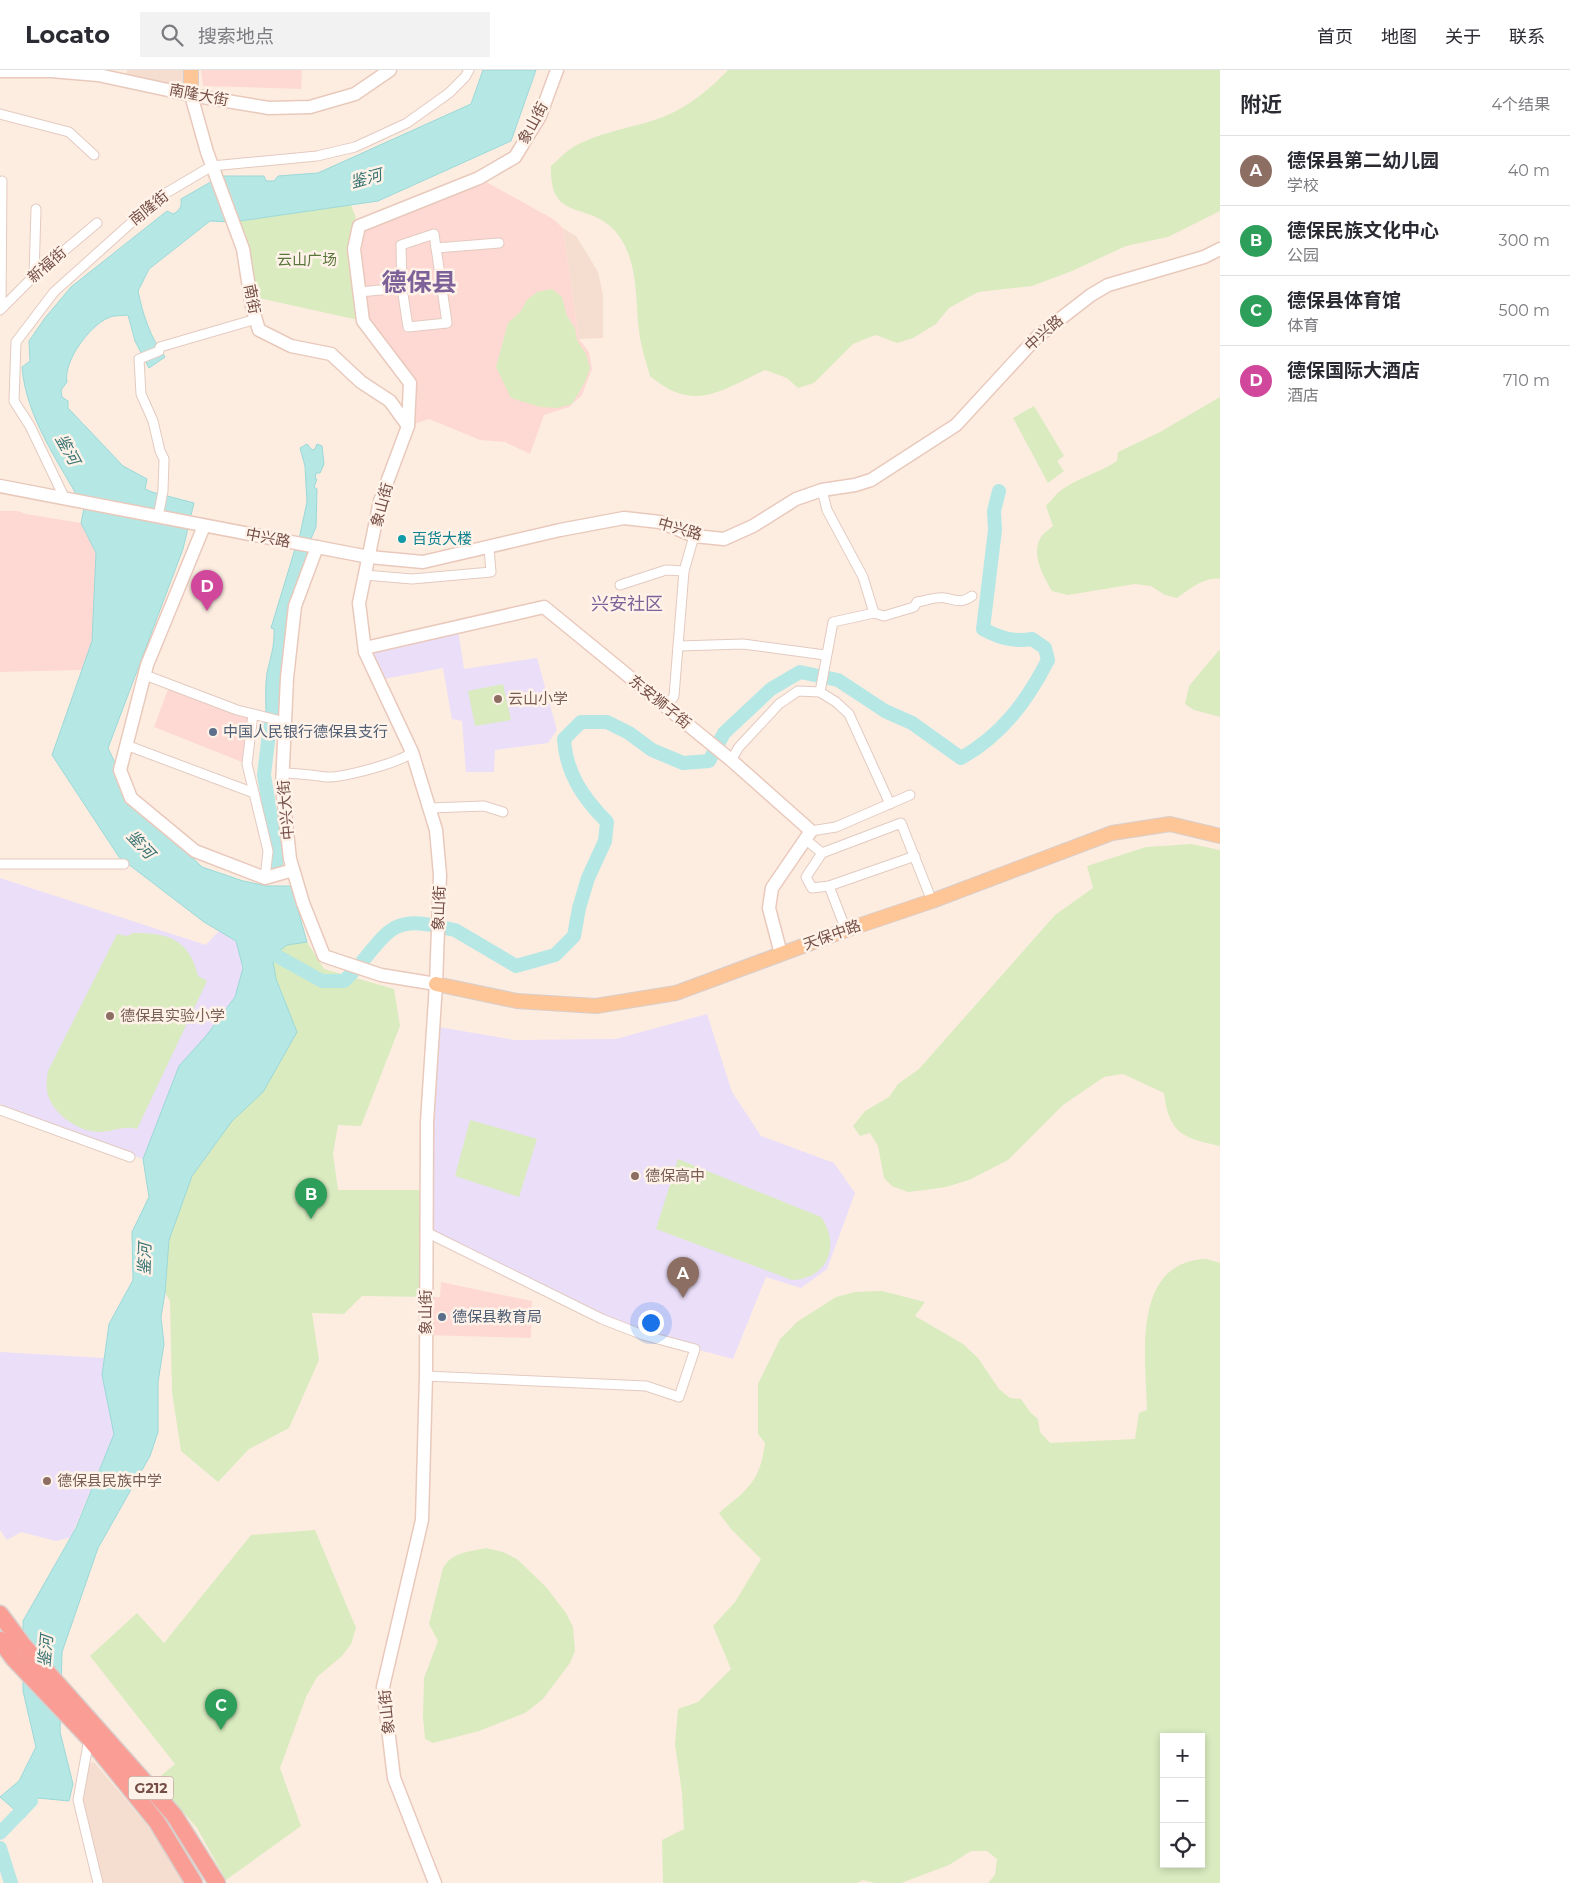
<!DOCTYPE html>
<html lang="zh">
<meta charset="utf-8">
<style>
:root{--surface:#fff;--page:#f2f2f3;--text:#2b2b33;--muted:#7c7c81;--line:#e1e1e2;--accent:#0f766e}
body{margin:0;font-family:Montserrat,"Noto Sans SC",sans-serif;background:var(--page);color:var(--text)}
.controls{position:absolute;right:15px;bottom:15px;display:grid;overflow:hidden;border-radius:0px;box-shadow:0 2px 8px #0003}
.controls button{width:45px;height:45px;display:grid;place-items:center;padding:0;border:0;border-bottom:1px solid var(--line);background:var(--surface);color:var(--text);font:25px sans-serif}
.you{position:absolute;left:650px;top:1252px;width:18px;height:18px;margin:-12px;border:4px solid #fff;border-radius:50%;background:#1a73e8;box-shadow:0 0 0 8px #1a73e833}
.badge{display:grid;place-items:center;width:32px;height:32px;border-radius:50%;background:var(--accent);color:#fff;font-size:16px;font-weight:700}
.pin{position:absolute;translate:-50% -41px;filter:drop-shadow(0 1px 2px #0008)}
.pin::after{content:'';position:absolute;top:26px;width:18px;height:15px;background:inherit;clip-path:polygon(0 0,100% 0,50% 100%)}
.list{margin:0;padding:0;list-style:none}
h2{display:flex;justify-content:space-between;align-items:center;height:65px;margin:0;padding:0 20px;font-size:21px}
h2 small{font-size:16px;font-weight:400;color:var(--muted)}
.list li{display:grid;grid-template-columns:32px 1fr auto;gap:15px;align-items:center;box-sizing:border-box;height:70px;padding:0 20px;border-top:1px solid var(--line)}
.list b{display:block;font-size:19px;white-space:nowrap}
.list p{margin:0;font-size:16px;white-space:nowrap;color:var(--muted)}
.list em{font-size:16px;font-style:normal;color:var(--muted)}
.icon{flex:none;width:28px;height:28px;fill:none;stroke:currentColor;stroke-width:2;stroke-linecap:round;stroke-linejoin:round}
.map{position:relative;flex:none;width:1220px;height:1813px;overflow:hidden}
header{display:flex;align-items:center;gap:30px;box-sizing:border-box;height:70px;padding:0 25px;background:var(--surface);border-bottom:1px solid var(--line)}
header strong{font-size:24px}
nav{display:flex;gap:28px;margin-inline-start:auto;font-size:18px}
.search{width:350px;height:45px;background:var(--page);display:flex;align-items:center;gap:12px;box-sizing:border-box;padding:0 18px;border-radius:0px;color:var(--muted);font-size:19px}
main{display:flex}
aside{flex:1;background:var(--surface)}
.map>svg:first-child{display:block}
.residential{fill:#f5ddcf}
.commercial{fill:#fed9d4}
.education{fill:#eadef9}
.green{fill:#d9ebbf;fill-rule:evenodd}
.water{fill:#b5e7e5;stroke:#9bd9d8}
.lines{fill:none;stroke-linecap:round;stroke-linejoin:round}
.river{stroke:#b5e7e5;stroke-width:14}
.street-casing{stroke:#e3cac0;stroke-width:11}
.secondary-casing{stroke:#e9c9bc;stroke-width:15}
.primary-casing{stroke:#d8cecb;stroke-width:16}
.highway-casing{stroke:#d8cecb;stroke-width:19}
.street{stroke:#fff;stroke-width:9}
.secondary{stroke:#fff;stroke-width:12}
.primary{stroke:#fec597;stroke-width:14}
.highway{stroke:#fa9d95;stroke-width:16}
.culture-dot{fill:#0f9aa8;stroke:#fff2e8;stroke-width:2}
.education-dot{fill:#8d6e63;stroke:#fff2e8;stroke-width:2}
.service-dot{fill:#5c6f8a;stroke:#fff2e8;stroke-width:2}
.labels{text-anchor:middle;stroke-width:5;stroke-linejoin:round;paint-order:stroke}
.shield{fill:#fff2e8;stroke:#9e8077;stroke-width:1}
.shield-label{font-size:14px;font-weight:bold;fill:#754f47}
.street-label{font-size:15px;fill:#754f47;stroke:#fff2e8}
.park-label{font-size:15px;fill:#58753c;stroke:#fff2e8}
.culture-label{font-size:15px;fill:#0d838f;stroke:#fff2e8;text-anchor:start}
.education-label{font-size:15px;fill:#785e54;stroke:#fff2e8;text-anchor:start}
.service-label{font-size:15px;fill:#4e5e75;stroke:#fff2e8;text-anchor:start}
.water-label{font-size:16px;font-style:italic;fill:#387474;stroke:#fff2e8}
.quarter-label{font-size:18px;fill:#7d6299;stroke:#fff2e8}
.town-label{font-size:25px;font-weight:bold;fill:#7d6299;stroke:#fff2e8}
</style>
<header>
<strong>Locato</strong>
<div class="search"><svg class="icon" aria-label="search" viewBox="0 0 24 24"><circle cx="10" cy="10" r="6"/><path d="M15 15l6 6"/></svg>搜索地点</div>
<nav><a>首页</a><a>地图</a><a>关于</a><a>联系</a></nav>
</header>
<main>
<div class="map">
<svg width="1220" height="1813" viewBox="0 0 1220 1813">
<rect width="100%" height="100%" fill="#fdede1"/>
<!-- residential -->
<g class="residential">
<polygon points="127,0 191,0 191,25 127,11"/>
<polygon points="563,158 576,166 598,202 603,225 603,268 579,269"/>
<polygon points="94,1692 146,1754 188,1813 102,1813 82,1730 88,1694"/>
</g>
<!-- commercial -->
<g class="commercial">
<polygon points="201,0 302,0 301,19 203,16"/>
<polygon points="479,108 553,149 563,158 579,269 589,282 592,299 582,325 569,337 544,345 530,384 505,372 480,370 429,349 408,356 410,313 363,251 354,179 363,154"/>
<polygon points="0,441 18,441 26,444 81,453 96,483 92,571 82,600 0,602"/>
<polygon points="170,614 253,644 247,694 154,657"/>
<polygon points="441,1212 532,1231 531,1268 426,1265 426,1227 440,1227"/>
</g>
<!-- education -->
<g class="education">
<polygon points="458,560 464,599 537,588 557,660 548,673 495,680 494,702 466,702 462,651 452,649 443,598 378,610 365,582"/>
<polygon points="0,808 206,875 219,861 236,871 243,898 235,927 206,966 179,996 143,1089 0,1034"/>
<polygon points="707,944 732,1022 761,1066 834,1093 855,1123 827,1199 801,1218 766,1207 733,1289 643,1265 426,1162 433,956 515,970 616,969"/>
<polygon points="0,1282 104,1288 102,1305 114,1364 71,1467 56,1471 21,1462 7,1470 0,1460"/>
</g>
<!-- green -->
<g class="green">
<path d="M728,0H1220V141L1168,167L1126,176L1072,201L1032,216L978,222L949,238L936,254L913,268L897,273L876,265L865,269L853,274L814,313L798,318L787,308L765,300C720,321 694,343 650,306C646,291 641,277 639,261C635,228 639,190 616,162C589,130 549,154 551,96C559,89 566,81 575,76C602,61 634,58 663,47C688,37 709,20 728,0Z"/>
<polygon points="351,135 359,156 363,251 250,226 233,152"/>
<polygon points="552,219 562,227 567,246 575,258 577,270 586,284 590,298 585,312 572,334 557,338 540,337 511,328 496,297 508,253 521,241 527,230 537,222"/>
<path d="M1220,327V509C1206,506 1188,520 1177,528L1165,525L1151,516L1135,514L1068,525L1052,521C1044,507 1030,484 1041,467C1044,463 1049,459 1053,456L1046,436C1051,431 1055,425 1060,421C1077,408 1099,403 1117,391L1118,382L1160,362Z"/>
<polygon points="1034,336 1064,386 1057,391 1064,401 1048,413 1013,348"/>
<polygon points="1220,579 1220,647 1194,640 1185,634 1189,616"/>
<polygon points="503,614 511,650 475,656 468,621"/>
<path d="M1191,774L1220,780V1076C1183,1068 1169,1064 1164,1023L1123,1004L1104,1007L1063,1035L1008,1090L969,1110L946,1117L925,1120L908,1122L892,1116L884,1108L878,1076L870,1063L860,1066L853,1056L865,1041L889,1027L898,1014L919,999L1055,845L1093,818L1087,796L1146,777Z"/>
<path d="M133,863C169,863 189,869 198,906L207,911L137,1059C124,1055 113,1062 99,1062C78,1062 50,1042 47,1021C46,1014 47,1007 48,1001L117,864L127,866Z"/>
<polygon points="307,872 324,899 394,919 400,956 361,1056 338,1055 333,1084 338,1120 426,1120 426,1227 362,1226 344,1244 312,1243 319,1290 289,1358 249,1379 218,1412 181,1381 172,1322 170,1231 165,1223 169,1170 192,1106 232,1051 263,1022 297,962 276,909 272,886 287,875"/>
<polygon points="470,1050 537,1069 519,1127 455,1106"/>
<path d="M678,1089L821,1147C841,1175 828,1209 792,1210L656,1159Z"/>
<path d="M1207,1189L1220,1193V1813H988L995,1805L997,1789L987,1781H971L949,1795L901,1813H875L863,1810L857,1813H663L662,1770L684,1759L682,1723L675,1674L678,1639L698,1632L731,1599L713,1556L735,1532L761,1489L731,1459L719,1443C748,1419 760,1412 765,1373L758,1364V1314L780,1269L797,1252L836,1227L855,1222L882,1221L925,1232L915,1246L963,1274L978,1288L999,1319L1010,1328L1021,1329L1030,1342L1038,1349L1040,1362L1050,1373L1135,1369L1139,1343L1147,1340C1146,1289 1130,1191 1207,1189ZM1164,1667H1201V1794H1164Z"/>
<polygon points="315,1460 356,1558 351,1574 342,1586 317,1607 306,1627 280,1698 301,1756 226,1810 197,1758 156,1710 175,1694 90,1586 137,1543 164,1573 251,1465"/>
<path d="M486,1478L503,1482L517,1489L546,1517L566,1543L573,1557L575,1581L570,1593L543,1629L525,1643L479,1661L433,1673L425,1669L423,1647L424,1608L438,1571L429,1554L443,1498C452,1482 469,1482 486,1478Z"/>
</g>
<!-- water -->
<g class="water">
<path d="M483,0H536L511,71L378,131L233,152L210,151L149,199L138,221C143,245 150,267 165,287L149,298L135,271L128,245C122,246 113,245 108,248C89,256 63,292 67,312L61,320L62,327L68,331V338L123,396L147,409L145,419L152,422L194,433L183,479L108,678L118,699L119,717L137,739L159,755L202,797L243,811L267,816H291L307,872L287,875L272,886L276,909L297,962L263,1022L232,1051L192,1106L169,1170L165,1223L161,1247L164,1274L158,1312V1362L150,1386L98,1478L62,1582L60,1662L73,1714L69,1731L38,1728L24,1748L0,1727L19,1711L36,1677L23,1621V1551L76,1458L114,1364L102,1305L109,1254L133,1210L132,1162L149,1127L143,1089L179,996L206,966L235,927L243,898L236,871L204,852L119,787L52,685L92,571L96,483L81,453L84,438C60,394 26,348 22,297L30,291L29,271L45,248L71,217L167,141L173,144C180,140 182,137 181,129L221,106H264L266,111H274L278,106L318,103L471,34Z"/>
<polygon points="307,374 312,380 315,379 317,374 322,376 324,394 320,403 316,403 315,409 317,409 314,417 317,419 316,457 310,471 299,469 307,432 305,396 300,378"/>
<path d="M295,479L310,482L285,581L279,646L266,643C266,630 265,616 267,603C270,589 275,575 274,559L271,558Z"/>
</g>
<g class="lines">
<!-- river -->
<g class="river">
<polyline points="270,655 264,705 277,784 276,797"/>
<path d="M445,858L455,860L516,896L555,885L574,866L579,838L588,808L605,771L607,752C583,728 566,703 564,669L581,652H607L629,663L652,680L683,693L709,691L724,663L771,619L800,602L838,610L885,641L912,653L961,688C1002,665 1027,631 1048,590L1045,578L1032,569C1013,572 1000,568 983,559L995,460L994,441L999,421"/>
<polyline points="259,876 322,911 344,911 352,903"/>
<path d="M362,892C384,866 392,847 431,855"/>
<polyline points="0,1763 31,1731"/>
<polyline points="0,1778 11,1813"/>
</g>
<defs>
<g id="street">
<polyline points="0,44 69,62 94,85"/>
<polygon points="434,164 447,253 408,257 402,218 401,175"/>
<polyline points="436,178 499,173"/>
<polyline points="34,206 36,139"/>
<polyline points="359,222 402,218"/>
<polyline points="1,238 2,111"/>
<polyline points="0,240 34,206 97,153"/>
<polyline points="822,420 827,440 863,507 874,543"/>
<polyline points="65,429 30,356 14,331 16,272 54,222 161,126 212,96 317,86 355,77 407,53 449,23 465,7 469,0"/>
<polyline points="158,447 163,421 164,389 160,381 153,351 141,324 139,289 159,281 160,277 256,249"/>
<polyline points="365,505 412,509 491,502 489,478"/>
<polyline points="620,515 666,500 684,501"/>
<polyline points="679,576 743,574 825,585"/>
<polyline points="145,605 237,640 285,652"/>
<path d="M820,622L833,552L874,543L884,546L914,537L917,532C925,531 937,526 945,528C957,530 960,534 972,526"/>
<polyline points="667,637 674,626 684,501 694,466"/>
<polyline points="253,644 247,694 268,781 265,808"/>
<polyline points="126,675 254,723"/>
<polyline points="731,690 739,677 779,634 798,621 820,622 836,632 849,644 890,734"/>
<path d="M282,703C297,703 311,705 326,707C341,708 401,693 412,682"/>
<polyline points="430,738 484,736 503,742"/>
<polyline points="811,761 836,757 910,725"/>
<polyline points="805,769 822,783 901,753 932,831"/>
<polyline points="822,783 806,807 812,818 829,816 846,860"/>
<polyline points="0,794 124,794"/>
<polyline points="829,816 915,786"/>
<polyline points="0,1040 130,1087"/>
<polyline points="426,1306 646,1316 679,1327 695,1279 643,1265 602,1249 426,1162"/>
<polyline points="89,1669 78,1730 98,1813"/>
</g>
<g id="secondary">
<polyline points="0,1 51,1 98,5 191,25 269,38 310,37 355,24 390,0"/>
<polyline points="191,25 207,82 243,179 252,237 259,260 291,276 331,284 361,312 390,331 408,356"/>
<polyline points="0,416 369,487 423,492 560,460 624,448 660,452 694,466 724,469 753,456 796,429 822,420 855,415 871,410 956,355 1038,266 1091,225 1108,215 1204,187 1220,179"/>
<polyline points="204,456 147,595 120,700 131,728 195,781 265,808 293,800"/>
<polyline points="317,477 295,536 287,608 282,716 290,789 303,833 324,886 381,905 436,914"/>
<polyline points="365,578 544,537 731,690 811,761 772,818 769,838 781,884"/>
<polyline points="435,1813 394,1708 383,1617 422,1450 426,1306 427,1052 436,914 440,805 436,760 412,682 365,582 359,533 380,431 408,356 410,313 363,251 354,179 359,156 479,108 515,87 540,46 557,0"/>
</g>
<g id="primary">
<polyline points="191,0 191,25"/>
<polyline points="436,914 517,931 596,936 676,923 846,860 932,831 1112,763 1170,754 1220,766"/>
</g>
<g id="highway">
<polyline points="0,1544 23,1575 174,1745 217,1813"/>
<polyline points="0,1570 14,1589 89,1668 157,1752 194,1813"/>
</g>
</defs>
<!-- street casing -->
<use href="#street" class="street-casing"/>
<!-- secondary casing -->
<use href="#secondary" class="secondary-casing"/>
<!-- primary casing -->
<use href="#primary" class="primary-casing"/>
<!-- highway casing -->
<use href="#highway" class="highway-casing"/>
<!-- street -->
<use href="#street" class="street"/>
<!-- secondary -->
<use href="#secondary" class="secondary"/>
<!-- primary -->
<use href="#primary" class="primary"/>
<!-- highway -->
<use href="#highway" class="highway"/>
</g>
<!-- markers -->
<circle class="culture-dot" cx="402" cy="469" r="5"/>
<g class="education-dot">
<circle cx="498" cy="629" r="5"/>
<circle cx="110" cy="946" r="5"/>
<circle cx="635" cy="1106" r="5"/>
<circle cx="47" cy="1411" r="5"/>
</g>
<g class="service-dot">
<circle cx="213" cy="662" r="5"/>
<circle cx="442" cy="1247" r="5"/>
</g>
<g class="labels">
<!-- shield labels -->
<rect class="shield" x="128.5" y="1706.5" width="45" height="23" rx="4"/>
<g class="shield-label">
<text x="151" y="1723">G212</text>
</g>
<!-- street labels -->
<g class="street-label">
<text transform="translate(199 25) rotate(11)" y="5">南隆大街</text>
<text transform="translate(533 53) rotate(-62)" y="5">象山街</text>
<text transform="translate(149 138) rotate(-39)" y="5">南隆街</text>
<text transform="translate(47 195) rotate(-41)" y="5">新福街</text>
<text transform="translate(252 229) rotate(79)" y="5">南街</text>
<text transform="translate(1044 263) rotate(-42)" y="5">中兴路</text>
<text transform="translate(382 435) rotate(-75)" y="5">象山街</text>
<text transform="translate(680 459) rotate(16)" y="5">中兴路</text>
<text transform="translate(268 468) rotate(11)" y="5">中兴路</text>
<text transform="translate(660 632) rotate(39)" y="5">东安狮子街</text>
<text transform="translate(286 740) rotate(-95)" y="5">中兴大街</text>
<text transform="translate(439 838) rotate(-88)" y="5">象山街</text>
<text transform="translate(832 865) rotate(-20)" y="5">天保中路</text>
<text transform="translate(426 1242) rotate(-90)" y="5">象山街</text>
<text transform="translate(387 1642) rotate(-96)" y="5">象山街</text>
</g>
<!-- park labels -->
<g class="park-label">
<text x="307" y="195">云山广场</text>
</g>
<!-- culture labels -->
<g class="culture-label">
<text x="412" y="474">百货大楼</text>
</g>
<!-- education labels -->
<g class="education-label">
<text x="508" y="634">云山小学</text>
<text x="120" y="951">德保县实验小学</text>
<text x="645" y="1111">德保高中</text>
<text x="57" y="1416">德保县民族中学</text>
</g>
<!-- service labels -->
<g class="service-label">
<text x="223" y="667">中国人民银行德保县支行</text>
<text x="452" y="1252">德保县教育局</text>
</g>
<!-- water labels -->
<g class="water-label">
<text transform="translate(366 108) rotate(-15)" y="6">鉴河</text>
<text transform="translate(68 379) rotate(61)" y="6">鉴河</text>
<text transform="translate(141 774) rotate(47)" y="6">鉴河</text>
<text transform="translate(144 1189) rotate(-88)" y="6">鉴河</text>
<text transform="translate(45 1581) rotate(-85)" y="6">鉴河</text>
</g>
<!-- quarter labels -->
<g class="quarter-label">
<text x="627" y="540">兴安社区</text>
</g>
<!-- town labels -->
<g class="town-label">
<text x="419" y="221">德保县</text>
</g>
</g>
</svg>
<div class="controls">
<button>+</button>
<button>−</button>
<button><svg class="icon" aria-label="locate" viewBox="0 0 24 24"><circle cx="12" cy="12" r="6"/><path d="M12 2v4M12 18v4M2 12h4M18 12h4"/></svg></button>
</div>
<div class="you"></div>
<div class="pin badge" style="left:683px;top:1228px;background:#8d6e63">A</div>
<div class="pin badge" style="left:311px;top:1149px;background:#2e9e5b">B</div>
<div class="pin badge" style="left:221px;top:1660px;background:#2e9e5b">C</div>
<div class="pin badge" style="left:207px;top:541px;background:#d1479c">D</div>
</div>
<aside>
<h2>附近<small>4个结果</small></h2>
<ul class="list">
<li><span class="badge" style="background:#8d6e63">A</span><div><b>德保县第二幼儿园</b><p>学校</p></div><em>40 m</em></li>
<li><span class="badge" style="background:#2e9e5b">B</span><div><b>德保民族文化中心</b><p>公园</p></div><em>300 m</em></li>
<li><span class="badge" style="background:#2e9e5b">C</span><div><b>德保县体育馆</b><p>体育</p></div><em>500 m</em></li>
<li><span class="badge" style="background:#d1479c">D</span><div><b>德保国际大酒店</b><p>酒店</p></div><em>710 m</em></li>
</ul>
</aside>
</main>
